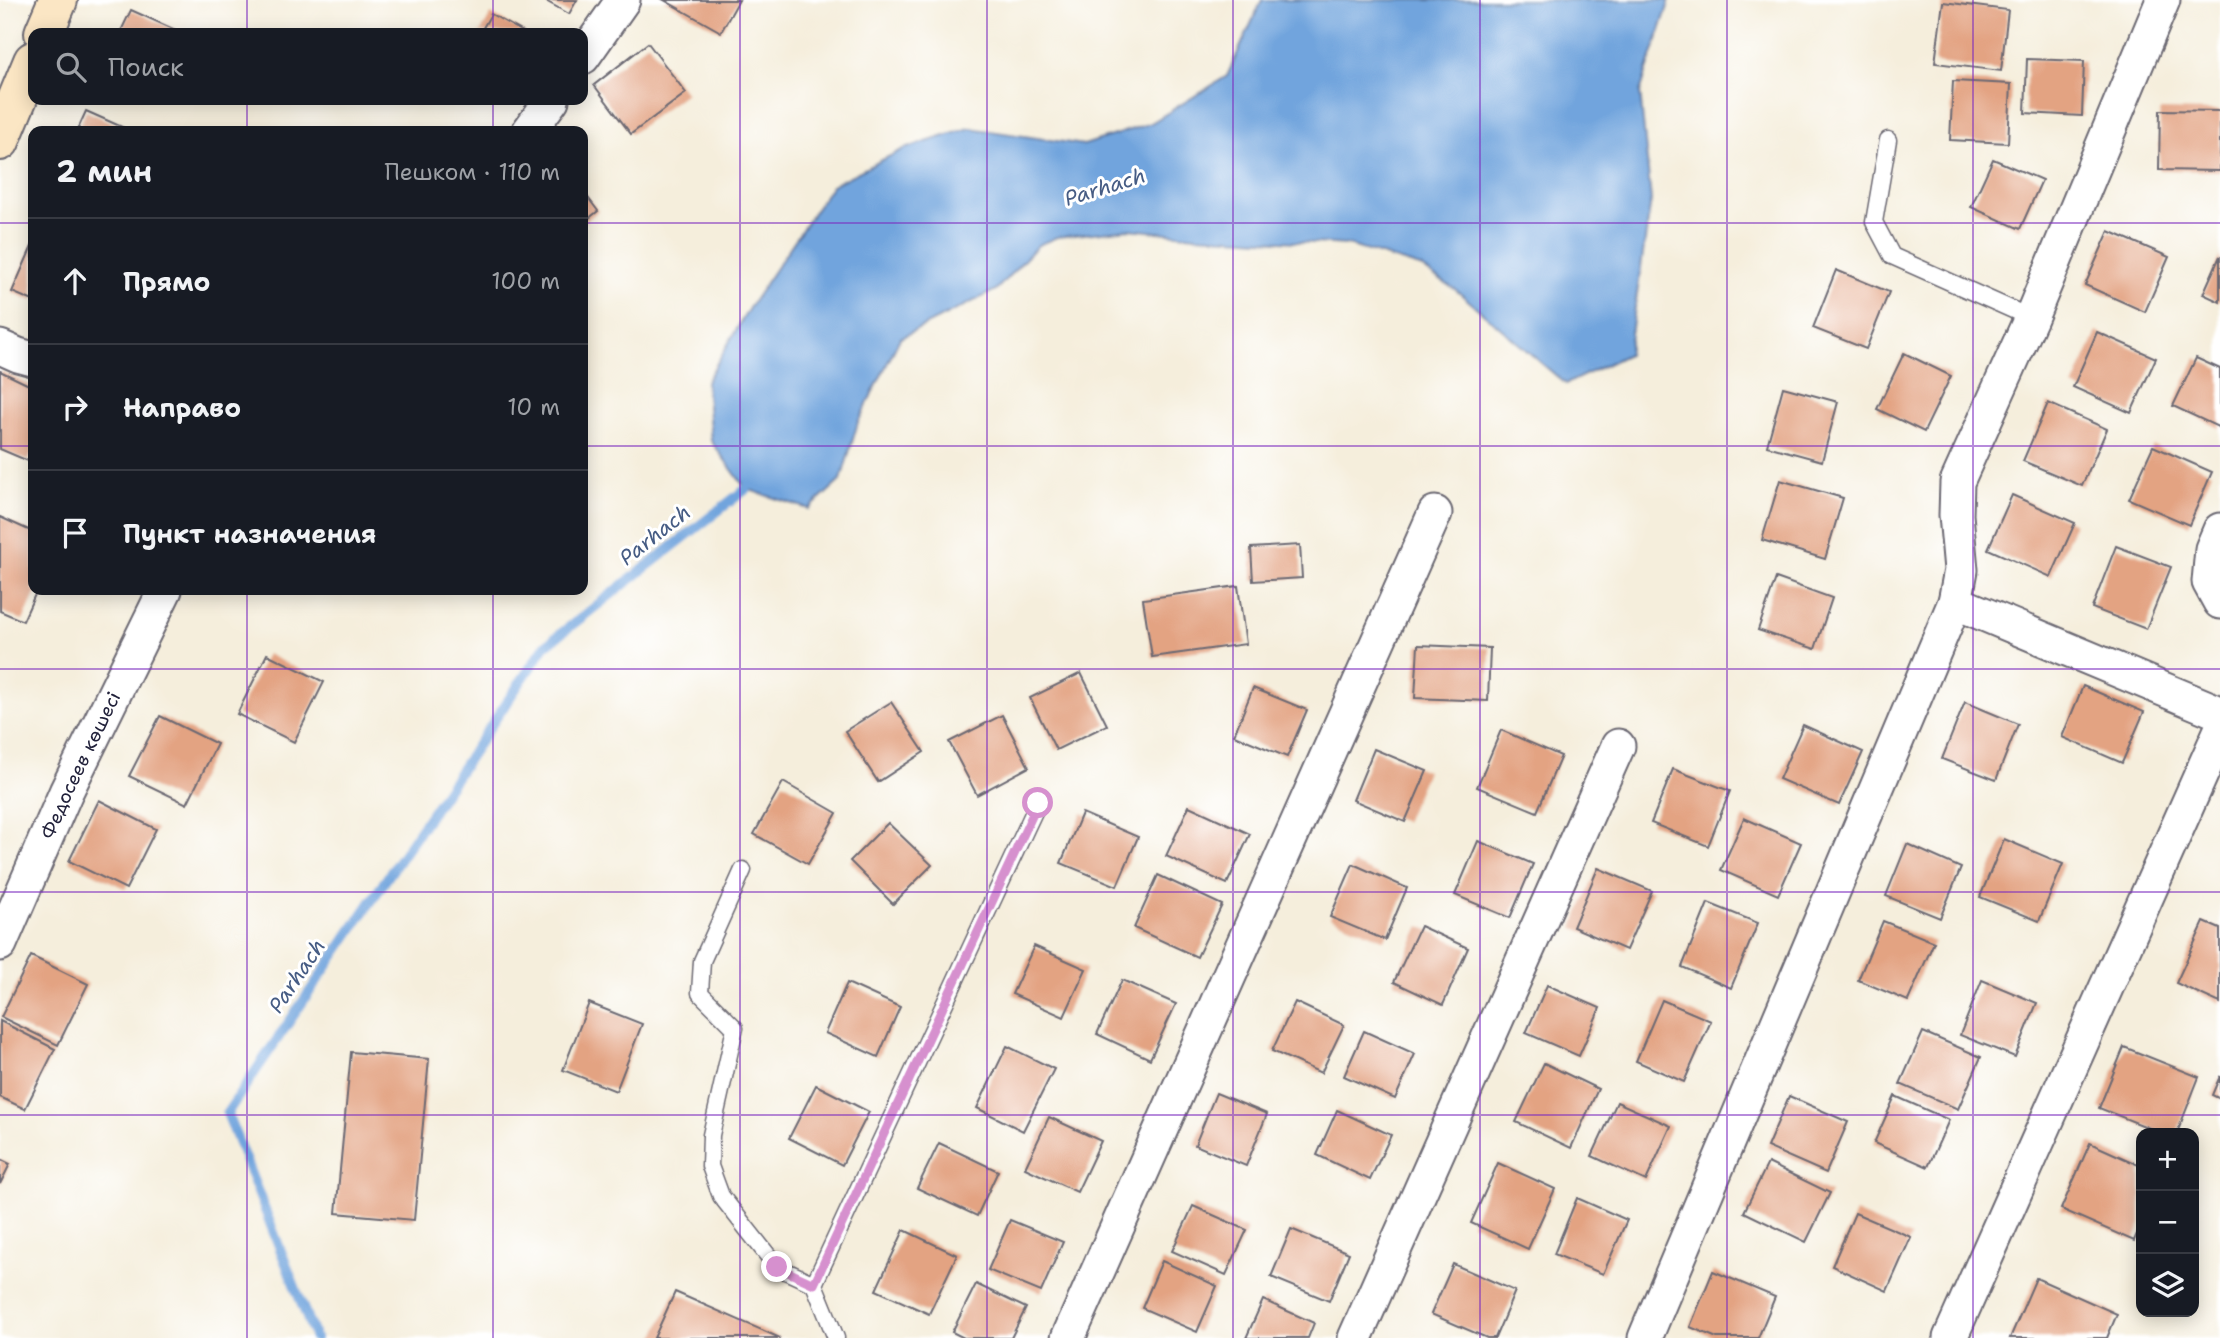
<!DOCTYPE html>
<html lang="ru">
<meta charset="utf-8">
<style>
:root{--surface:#171b24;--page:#242831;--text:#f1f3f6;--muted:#9ea1a6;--line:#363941}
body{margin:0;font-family:"Shantell Sans",sans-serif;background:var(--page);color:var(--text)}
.controls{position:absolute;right:21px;bottom:21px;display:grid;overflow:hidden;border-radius:14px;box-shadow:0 4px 18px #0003}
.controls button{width:63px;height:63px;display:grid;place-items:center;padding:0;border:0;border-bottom:2px solid var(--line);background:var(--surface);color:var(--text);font:35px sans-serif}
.stop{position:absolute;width:21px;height:21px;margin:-16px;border:5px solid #d690ce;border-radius:50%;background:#fff}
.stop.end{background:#d690ce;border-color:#fff;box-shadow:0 2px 7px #0008}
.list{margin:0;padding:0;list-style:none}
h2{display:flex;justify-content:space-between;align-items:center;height:91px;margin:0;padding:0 28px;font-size:30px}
h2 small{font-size:23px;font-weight:400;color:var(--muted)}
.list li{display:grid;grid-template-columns:46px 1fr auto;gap:21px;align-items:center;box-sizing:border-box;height:126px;padding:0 28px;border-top:2px solid var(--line)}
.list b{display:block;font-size:26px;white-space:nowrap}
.list em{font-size:23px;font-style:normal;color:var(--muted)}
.icon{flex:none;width:38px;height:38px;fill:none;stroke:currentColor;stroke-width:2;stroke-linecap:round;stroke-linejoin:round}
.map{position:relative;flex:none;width:2220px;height:1338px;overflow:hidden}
.search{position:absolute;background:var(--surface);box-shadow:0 4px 18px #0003;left:28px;top:28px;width:560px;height:77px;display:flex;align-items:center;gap:18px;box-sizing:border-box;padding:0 24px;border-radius:14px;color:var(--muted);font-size:26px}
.panel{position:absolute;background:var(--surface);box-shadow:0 4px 18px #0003;left:28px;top:126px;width:560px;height:469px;border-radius:14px}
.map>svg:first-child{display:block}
.water{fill:#71a4dd;stroke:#4a638c;stroke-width:2}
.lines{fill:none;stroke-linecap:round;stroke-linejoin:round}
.stream{stroke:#71a4dd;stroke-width:10}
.building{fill:#e3a382}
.service-casing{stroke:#6c6973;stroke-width:19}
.minor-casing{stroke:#6c6973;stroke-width:37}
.secondary-casing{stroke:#6c6973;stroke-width:42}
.service{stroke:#fff;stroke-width:16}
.minor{stroke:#fff;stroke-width:33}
.secondary{stroke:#fbe6c4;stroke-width:38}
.route{stroke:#d690ce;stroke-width:9}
.grid{fill:none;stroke:#7b2cbf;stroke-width:2;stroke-opacity:0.55}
.labels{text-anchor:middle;stroke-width:6;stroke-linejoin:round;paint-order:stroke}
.street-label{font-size:19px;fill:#22223b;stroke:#fff}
.water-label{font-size:21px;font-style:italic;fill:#465c84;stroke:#fff}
</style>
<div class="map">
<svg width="2220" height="1338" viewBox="0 0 2220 1338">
<rect width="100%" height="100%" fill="#fff"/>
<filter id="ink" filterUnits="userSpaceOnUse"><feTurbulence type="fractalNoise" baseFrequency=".0143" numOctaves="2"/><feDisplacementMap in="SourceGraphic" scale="14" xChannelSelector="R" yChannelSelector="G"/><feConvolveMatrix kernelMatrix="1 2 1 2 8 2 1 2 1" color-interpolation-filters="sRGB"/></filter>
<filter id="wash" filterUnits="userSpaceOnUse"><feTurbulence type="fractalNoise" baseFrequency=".00686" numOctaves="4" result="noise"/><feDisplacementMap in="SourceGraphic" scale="28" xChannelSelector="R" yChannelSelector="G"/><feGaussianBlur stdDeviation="1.57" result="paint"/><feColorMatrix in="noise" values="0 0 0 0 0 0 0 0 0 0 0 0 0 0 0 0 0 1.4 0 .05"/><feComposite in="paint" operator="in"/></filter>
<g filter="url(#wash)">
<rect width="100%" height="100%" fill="#f5eedc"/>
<!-- water -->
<polygon class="water" points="1262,0 1670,0 1640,92 1651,200 1628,354 1566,384 1456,290 1420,267 1348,245 1196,236 1129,229 1057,237 1038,245 996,290 900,338 858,422 841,480 809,509 746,489 711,441 706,382 749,308 832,185 904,149 970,128 1084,145 1151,123 1227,76"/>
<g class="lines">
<!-- stream -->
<polyline class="stream" points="315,1338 227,1113 545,646 746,489 754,478"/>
</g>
<g id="blocks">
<!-- building -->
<g class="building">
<polygon points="544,0 577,0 569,14"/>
<polygon points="664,0 739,0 721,32"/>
<polygon points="1943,2 2008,10 2001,71 1935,63"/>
<polygon points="131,10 182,33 120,33"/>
<polygon points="491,14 525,33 480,33"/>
<polygon points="648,43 686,93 631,134 594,85"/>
<polygon points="2027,59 2084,61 2082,116 2025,113"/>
<polygon points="1953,81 2011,84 2008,143 1950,140"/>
<polygon points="2160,110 2220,111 2220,171 2159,170"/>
<polygon points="86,111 131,131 77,131"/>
<polygon points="1993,159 2042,180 2020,229 1971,207"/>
<polygon points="583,191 598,211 583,223"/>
<polygon points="2109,231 2169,257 2145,312 2085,285"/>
<polygon points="33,244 33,301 12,292"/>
<polygon points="2220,256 2220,302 2203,294"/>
<polygon points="1836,270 1889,292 1866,349 1813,328"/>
<polygon points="2097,332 2156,358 2131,413 2073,387"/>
<polygon points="1904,353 1951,376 1924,432 1877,409"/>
<polygon points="2196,358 2220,369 2220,428 2173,406"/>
<polygon points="0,371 33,387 33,451 28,461 0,449"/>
<polygon points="1783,387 1838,402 1822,461 1767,446"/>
<polygon points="2048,403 2107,429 2082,486 2023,461"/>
<polygon points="2153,446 2212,472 2189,525 2129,499"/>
<polygon points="1780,480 1843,498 1825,559 1762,540"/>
<polygon points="2012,495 2075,523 2051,577 1988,549"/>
<polygon points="0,517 33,532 33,590 37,590 23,621 0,611"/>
<polygon points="1300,545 1302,578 1253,581 1251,548"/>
<polygon points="2116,546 2171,567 2146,629 2092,608"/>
<polygon points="1776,578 1832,598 1815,649 1758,630"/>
<polygon points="1238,586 1246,644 1152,657 1143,599"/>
<polygon points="1418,645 1490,648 1488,701 1415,698"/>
<polygon points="267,654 324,682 294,742 237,714"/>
<polygon points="1081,673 1107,725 1056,750 1030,698"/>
<polygon points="2083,686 2144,712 2122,763 2062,737"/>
<polygon points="1253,688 1307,710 1287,757 1234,735"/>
<polygon points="891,702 924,752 878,782 845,731"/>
<polygon points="1965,702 2018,724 1996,780 1942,759"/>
<polygon points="1002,715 1029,767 977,795 949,742"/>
<polygon points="160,716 217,744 187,804 129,776"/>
<polygon points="1803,725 1863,752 1839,805 1779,779"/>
<polygon points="1501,730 1561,756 1537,812 1477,787"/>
<polygon points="1374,749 1427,771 1405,822 1353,800"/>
<polygon points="1673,769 1730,791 1708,846 1651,823"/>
<polygon points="783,782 837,813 808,864 754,834"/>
<polygon points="99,800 156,829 126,889 69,861"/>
<polygon points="1189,806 1250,834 1227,884 1166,856"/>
<polygon points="1082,813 1138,837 1117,886 1061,863"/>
<polygon points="1744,818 1801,843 1778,895 1721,870"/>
<polygon points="888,823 932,865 893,904 850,861"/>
<polygon points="2004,839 2063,864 2039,921 1980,897"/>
<polygon points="1478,841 1533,864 1510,918 1455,895"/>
<polygon points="1907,844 1961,868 1940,918 1886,896"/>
<polygon points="1353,864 1407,888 1385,940 1330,917"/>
<polygon points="1598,868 1652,891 1626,950 1573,927"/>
<polygon points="1158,875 1222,905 1197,957 1134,928"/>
<polygon points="1708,903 1758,923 1731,988 1682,967"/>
<polygon points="1883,921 1934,942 1908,1001 1858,980"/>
<polygon points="2204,922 2220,929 2220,1003 2176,983"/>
<polygon points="1420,926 1468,948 1443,1005 1394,982"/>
<polygon points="1034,946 1086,969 1064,1017 1012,994"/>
<polygon points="31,956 88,984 58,1045 1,1017"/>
<polygon points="1122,980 1176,1004 1150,1059 1097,1034"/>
<polygon points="1982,980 2037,1003 2015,1057 1960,1035"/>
<polygon points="847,983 900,1007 878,1057 825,1033"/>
<polygon points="1547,985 1600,1008 1579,1056 1526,1033"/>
<polygon points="1662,1000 1711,1021 1684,1082 1636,1061"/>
<polygon points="1295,1002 1344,1025 1321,1073 1272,1051"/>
<polygon points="589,1003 642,1024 616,1091 563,1070"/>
<polygon points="0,1021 55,1049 25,1109 0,1097"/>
<polygon points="1364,1031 1415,1054 1395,1099 1344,1076"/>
<polygon points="1923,1032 1981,1057 1958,1109 1900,1084"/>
<polygon points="1007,1046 1054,1069 1023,1131 977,1108"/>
<polygon points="2124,1047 2199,1077 2177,1133 2162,1133 2099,1108"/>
<polygon points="351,1052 429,1059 414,1220 336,1213"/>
<polygon points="1544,1063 1598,1089 1571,1148 1516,1122"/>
<polygon points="2220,1076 2220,1099 2212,1095"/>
<polygon points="816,1085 869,1112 842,1165 789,1138"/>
<polygon points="1216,1093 1267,1114 1246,1166 1195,1145"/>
<polygon points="1789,1096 1848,1122 1826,1173 1767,1147"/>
<polygon points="1895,1096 1949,1120 1928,1167 1874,1143"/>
<polygon points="1617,1102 1671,1126 1646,1181 1592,1156"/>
<polygon points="1337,1110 1391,1135 1370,1180 1317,1155"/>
<polygon points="1049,1117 1101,1141 1077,1192 1025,1168"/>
<polygon points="939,1143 998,1171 977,1216 917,1188"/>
<polygon points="2090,1143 2141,1166 2141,1224 2134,1241 2061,1209"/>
<polygon points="0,1159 10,1164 0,1184"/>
<polygon points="1498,1163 1555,1189 1528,1249 1471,1223"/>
<polygon points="1768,1163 1830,1193 1806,1242 1744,1212"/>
<polygon points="1577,1198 1627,1220 1603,1274 1554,1254"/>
<polygon points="1193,1206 1247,1230 1226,1275 1172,1251"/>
<polygon points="1855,1213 1911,1237 1887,1291 1832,1266"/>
<polygon points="1010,1220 1063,1242 1041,1292 988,1270"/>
<polygon points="1291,1229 1349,1253 1329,1301 1271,1277"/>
<polygon points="904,1230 957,1255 929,1314 876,1290"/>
<polygon points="1162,1261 1217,1286 1197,1332 1142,1308"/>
<polygon points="1453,1264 1515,1291 1495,1338 1487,1338 1431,1314"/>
<polygon points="1713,1271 1775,1297 1758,1338 1717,1338 1690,1327"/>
<polygon points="2036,1278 2117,1314 2107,1338 2010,1338"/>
<polygon points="976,1284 1026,1308 1011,1338 964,1338 952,1332"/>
<polygon points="675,1292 780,1338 654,1338"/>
<polygon points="1263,1300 1314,1323 1308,1338 1246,1338"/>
</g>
</g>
</g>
<g filter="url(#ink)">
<use href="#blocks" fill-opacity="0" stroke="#6c6973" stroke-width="2"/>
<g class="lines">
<defs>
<g id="service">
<polyline points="1888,140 1874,222 1892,256 2031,318"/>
<polyline points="743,870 702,961 700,993 735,1028 711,1135 710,1166 721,1196 777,1267 814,1284"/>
<polyline points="836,1338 814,1284 1038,803"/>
</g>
<g id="minor">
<polyline points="583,57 623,0"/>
<polyline points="529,131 552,100"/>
<polyline points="0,347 18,355 33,359"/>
<polyline points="2220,530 2212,549 2209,582 2220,602"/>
<polyline points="1955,602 2220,713"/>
<path id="s1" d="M0,944L66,792L165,590"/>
<polyline points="1068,1338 1435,513"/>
<polyline points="1355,1338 1618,746"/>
<polyline points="1645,1338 1955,602 1961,570 1956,515 1957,482 2031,318 2163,0"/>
<polyline points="1950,1338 2220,732"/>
</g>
<g id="secondary">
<polyline points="44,33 58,0"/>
<polyline points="0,141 33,61"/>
</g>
</defs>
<!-- service casing -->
<use href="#service" class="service-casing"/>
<!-- minor casing -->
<use href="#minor" class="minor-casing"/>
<!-- secondary casing -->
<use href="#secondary" class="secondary-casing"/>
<!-- service -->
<use href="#service" class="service"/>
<!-- minor -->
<use href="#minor" class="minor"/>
<!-- secondary -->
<use href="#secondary" class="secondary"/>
</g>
</g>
<g class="lines" filter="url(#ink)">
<!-- route -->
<polyline class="route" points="777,1267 814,1284 1038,803"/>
</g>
<!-- grid -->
<path class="grid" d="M247,0V33M493,0V33M740,0V1338M987,0V1338M1233,0V1338M1480,0V1338M1727,0V1338M1973,0V1338M247,100V131M493,100V131M0,223H33M583,223H2220M0,446H33M583,446H2220M247,590V1338M493,590V1338M0,669H2220M0,892H2220M0,1115H2220"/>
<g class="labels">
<!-- street labels -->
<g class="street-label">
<text dy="7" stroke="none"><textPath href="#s1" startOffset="196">Федосеев көшесі</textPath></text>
</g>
<!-- water labels -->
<g class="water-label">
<text transform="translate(1105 187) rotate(-17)" y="7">Parhach</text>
<text transform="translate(655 535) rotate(-38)" y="7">Parhach</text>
<text transform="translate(297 976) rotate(-56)" y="7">Parhach</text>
</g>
</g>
</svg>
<div class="controls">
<button>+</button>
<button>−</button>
<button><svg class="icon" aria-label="layers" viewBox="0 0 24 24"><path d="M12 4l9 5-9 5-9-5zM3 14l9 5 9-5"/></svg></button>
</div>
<div class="stop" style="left:1038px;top:803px"></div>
<div class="stop end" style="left:777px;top:1267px"></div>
<div class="search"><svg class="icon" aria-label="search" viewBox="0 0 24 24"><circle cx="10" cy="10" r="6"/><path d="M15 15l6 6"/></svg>Поиск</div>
<section class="panel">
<h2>2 мин<small>Пешком · 110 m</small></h2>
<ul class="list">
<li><svg class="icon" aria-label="ahead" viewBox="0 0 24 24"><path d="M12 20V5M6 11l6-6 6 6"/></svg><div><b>Прямо</b></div><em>100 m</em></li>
<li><svg class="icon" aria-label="right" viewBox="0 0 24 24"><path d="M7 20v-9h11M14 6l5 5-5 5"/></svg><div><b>Направо</b></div><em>10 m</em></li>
<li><svg class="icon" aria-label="arrive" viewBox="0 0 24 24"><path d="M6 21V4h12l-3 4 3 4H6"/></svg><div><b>Пункт назначения</b></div></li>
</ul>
</section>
</div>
